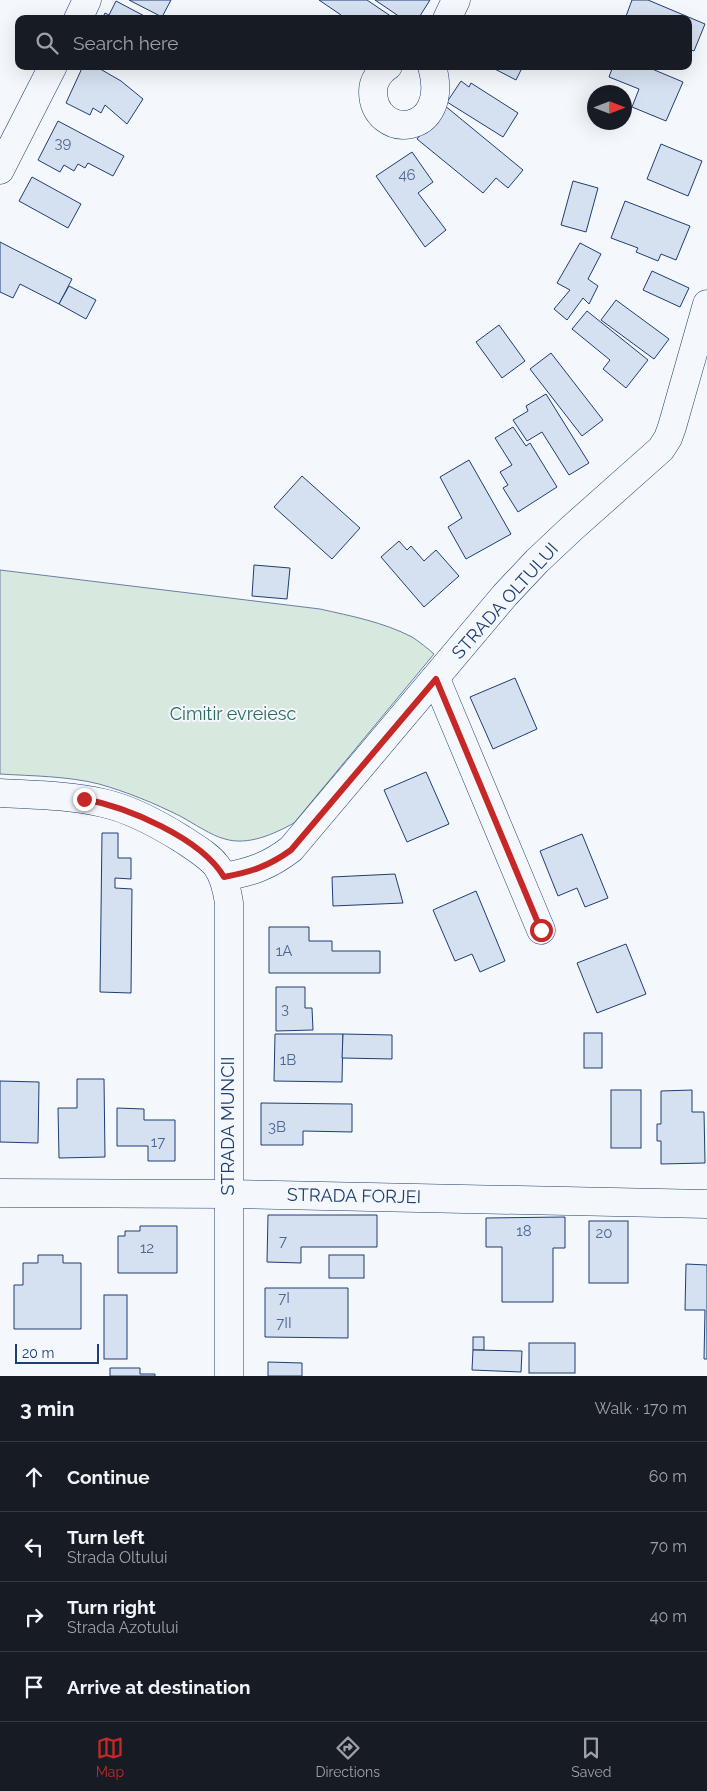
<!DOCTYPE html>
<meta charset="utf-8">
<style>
:root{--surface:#171b24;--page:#20242c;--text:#f1f3f6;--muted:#9ea1a6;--line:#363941;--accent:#c62828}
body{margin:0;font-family:Raleway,sans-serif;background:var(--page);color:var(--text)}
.compass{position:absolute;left:587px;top:85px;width:45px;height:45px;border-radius:50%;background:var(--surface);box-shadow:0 5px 20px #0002;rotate:90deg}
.scale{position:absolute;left:15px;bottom:12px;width:84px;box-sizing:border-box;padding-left:5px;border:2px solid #1d3f73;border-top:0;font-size:14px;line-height:18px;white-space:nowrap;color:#1d3f73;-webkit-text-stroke:4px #f4f7fb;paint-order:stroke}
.stop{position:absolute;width:15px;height:15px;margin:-11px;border:4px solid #c62828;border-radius:50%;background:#fff}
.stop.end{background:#c62828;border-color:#fff;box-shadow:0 1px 5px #0008}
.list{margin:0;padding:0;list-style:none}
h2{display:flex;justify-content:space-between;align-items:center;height:65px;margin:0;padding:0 20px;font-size:21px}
h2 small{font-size:16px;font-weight:400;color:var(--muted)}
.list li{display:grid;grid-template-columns:32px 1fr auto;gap:15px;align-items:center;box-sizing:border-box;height:70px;padding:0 20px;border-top:1px solid var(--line)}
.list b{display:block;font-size:19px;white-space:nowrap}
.list p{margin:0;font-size:16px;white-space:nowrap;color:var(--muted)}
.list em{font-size:16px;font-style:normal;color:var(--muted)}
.icon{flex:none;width:28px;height:28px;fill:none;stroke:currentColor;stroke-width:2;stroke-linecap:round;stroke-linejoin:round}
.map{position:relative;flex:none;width:707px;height:1376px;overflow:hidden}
.search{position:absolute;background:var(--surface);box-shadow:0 5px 20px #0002;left:15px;right:15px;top:15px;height:55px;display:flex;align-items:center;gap:12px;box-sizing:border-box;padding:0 18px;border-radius:10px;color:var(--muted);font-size:19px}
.sheet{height:345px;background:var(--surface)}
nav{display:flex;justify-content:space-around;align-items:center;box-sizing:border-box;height:70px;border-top:1px solid var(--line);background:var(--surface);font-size:14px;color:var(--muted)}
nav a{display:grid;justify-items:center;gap:2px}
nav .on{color:var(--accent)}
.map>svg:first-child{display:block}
.green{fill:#d7e8df;stroke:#687fa3}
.building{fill:#d5e0f0;stroke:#1d3f73}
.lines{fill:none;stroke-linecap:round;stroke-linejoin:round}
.minor-casing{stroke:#1d3f73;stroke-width:29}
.minor{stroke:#f4f7fb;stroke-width:28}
.route{stroke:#c62828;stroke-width:6}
.labels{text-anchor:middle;stroke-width:4;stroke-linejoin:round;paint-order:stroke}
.number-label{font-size:15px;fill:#4b6792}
.street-label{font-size:18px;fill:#1d3f73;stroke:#f4f7fb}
.park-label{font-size:18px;fill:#2c6c60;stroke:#f4f7fb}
</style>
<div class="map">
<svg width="707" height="1376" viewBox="0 0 707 1376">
<rect width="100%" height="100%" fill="#f4f7fb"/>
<!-- green -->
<path class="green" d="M0,570L320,609C351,616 383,622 412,637C420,642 427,648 434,654L294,823C274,834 248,846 225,839C212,836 193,823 180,816C154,803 127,792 99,784C67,776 32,776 0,774Z"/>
<!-- building -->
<g class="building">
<polygon points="129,0 171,0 162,17"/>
<polygon points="319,0 367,0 395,19 339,19 341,15"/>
<polygon points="375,0 430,0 418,19 403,19"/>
<polygon points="632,0 648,0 705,24 694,51 688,49 688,19 625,19"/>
<polygon points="116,1 150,19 102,19 105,13 109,15"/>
<polygon points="83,66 95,66 121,81 143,99 127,124 105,105 101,113 93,108 90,115 66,103"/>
<polygon points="489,66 523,66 516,80"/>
<polygon points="613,66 645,66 683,82 666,121 632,107 639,89 609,77"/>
<polygon points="461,81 469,87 471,83 518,113 503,137 447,102"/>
<polygon points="444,105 523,170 508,188 496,178 483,193 417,139"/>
<polygon points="58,121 124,156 113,176 88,163 85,168 78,164 74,171 64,165 60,172 38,160"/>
<polygon points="661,144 702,161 688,196 647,179"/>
<polygon points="412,152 433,182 418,193 446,230 425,247 376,176"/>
<polygon points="32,177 81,204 68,228 19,201"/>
<polygon points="573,181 598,188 586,232 561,225"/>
<polygon points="625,201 690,226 676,260 661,254 658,261 636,252 638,248 611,238"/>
<polygon points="0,242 72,279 59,304 20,284 13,298 0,292"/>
<polygon points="580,243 601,254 588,279 598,286 589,304 583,298 567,320 554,309 570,290 557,283"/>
<polygon points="652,271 689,288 680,307 643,290"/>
<polygon points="69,286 96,300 86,319 59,304"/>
<polygon points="616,300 669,339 654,359 601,320"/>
<polygon points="587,311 648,360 626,388 603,369 610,360 572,329"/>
<polygon points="499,325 525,361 502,378 476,342"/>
<polygon points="551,353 603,420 582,436 530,369"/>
<polygon points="546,394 589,463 569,475 542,432 527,441 513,420 528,411 526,406"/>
<polygon points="513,427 526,446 530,443 557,487 518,512 503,488 508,485 500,472 512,465 495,438"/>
<polygon points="469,460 511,534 466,559 448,527 462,518 440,477"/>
<polygon points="302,476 360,528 332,559 274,507"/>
<polygon points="399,541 407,550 411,546 424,561 436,550 459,576 424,607 381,557"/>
<polygon points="254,565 290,568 287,599 252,596"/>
<polygon points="515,678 537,729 493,749 470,697"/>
<polygon points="426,772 449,824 407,842 384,790"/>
<polygon points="102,833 118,833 118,858 131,858 131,879 115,878 115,888 132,889 131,993 100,992"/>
<polygon points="582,834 608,898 585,907 577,888 558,896 540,851"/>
<polygon points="395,874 403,903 333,906 332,877"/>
<polygon points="476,891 505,961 480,972 472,954 455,961 433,910"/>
<polygon points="269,927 309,927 309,941 332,941 332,951 380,951 380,973 269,973"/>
<polygon points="626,944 646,994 597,1013 577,963"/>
<polygon points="276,987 305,987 305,1008 312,1008 313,1030 276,1031"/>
<rect x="584" y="1033" width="18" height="35"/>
<polygon points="275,1034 343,1034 342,1082 274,1081"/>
<polygon points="343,1034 392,1035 392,1059 342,1058"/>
<polygon points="77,1079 104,1079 105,1157 59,1158 58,1108 77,1108"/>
<polygon points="0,1081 39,1082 38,1143 0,1142"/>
<rect x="611" y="1090" width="30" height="58"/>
<polygon points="692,1090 692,1112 704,1112 705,1163 661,1164 661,1141 657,1141 657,1124 661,1124 661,1091"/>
<polygon points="261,1103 352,1104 352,1132 303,1131 303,1145 261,1145"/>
<polygon points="117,1108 144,1109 144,1120 175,1120 175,1161 148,1161 148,1146 117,1146"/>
<polygon points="268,1215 377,1215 377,1247 301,1247 301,1263 267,1262"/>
<polygon points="565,1217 565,1248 553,1248 553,1302 502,1302 502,1247 486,1247 486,1218"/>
<rect x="589" y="1221" width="39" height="62"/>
<polygon points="140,1226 177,1226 177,1273 118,1273 118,1236 125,1236 125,1231 140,1231"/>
<polygon points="38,1255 63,1255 63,1263 81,1263 81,1329 14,1329 14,1285 23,1285 23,1263 38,1263"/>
<rect x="329" y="1255" width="35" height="23"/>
<polygon points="686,1264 707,1265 707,1359 704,1359 705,1310 685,1310"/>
<polygon points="265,1288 348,1288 348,1338 265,1337"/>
<rect x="104" y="1295" width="23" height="64"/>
<rect x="473" y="1337" width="11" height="13"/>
<rect x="529" y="1343" width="46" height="30"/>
<polygon points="473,1350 522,1351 521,1372 472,1370"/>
<polygon points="268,1362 302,1363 302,1376 268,1376"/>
<polygon points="110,1368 140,1368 140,1374 155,1374 155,1376 110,1376"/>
</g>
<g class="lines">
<defs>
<g id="minor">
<polyline points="78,19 87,0"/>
<polyline points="447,19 456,0"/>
<path d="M388,66C380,71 373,81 373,91C373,141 452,138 432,66"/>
<polyline points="0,170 53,66"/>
<polyline points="436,679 541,930"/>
<path d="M0,793C34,795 69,795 103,803C131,809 158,824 182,839C214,860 223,864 229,903V1376"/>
<path d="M224,877C251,872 269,866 291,849L505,595L537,561L571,529L661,449L668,438L672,427L707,304"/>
<polyline points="0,1193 228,1194 707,1204"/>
</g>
</defs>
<!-- minor casing -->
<use href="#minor" class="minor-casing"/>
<!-- minor -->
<use href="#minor" class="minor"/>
</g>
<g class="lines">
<!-- route -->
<path class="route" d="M84,799C127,807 201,838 224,877C251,872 269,866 291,850L436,679L541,930"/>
</g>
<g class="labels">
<!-- number labels -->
<g class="number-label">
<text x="63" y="148">39</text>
<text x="407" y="180">46</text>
<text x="284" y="956">1A</text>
<text x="285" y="1014">3</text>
<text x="288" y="1065">1B</text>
<text x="277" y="1132">3B</text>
<text x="158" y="1147">17</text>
<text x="524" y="1236">18</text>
<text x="604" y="1238">20</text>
<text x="283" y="1246">7</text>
<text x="147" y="1253">12</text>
<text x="284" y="1303">7I</text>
<text x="284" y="1328">7II</text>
</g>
<!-- street labels -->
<g class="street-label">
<text transform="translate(505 601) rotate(-48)" y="6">STRADA OLTULUI</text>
<text transform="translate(228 1126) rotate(-90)" y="6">STRADA MUNCII</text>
<text transform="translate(354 1196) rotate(1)" y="6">STRADA FORJEI</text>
</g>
<!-- park labels -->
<g class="park-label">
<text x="233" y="720">Cimitir evreiesc</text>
</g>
</g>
</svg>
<svg class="compass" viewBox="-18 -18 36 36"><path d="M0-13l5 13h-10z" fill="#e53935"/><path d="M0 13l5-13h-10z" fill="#9ea1a6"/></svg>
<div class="scale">20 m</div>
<div class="stop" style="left:541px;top:930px"></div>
<div class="stop end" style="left:84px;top:799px"></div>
<div class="search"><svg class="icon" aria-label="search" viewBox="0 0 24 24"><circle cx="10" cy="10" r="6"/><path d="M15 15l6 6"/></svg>Search here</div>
</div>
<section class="sheet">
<h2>3 min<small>Walk · 170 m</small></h2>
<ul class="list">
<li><svg class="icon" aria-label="ahead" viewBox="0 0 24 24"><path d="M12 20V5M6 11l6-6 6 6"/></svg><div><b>Continue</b></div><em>60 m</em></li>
<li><svg class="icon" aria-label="left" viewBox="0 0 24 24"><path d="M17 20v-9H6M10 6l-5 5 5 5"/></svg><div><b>Turn left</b><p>Strada Oltului</p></div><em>70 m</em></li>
<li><svg class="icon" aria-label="right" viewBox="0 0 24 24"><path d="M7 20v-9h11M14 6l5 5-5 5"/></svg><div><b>Turn right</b><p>Strada Azotului</p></div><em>40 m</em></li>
<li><svg class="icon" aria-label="arrive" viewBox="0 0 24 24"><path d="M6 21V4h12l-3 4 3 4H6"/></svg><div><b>Arrive at destination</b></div></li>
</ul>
</section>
<nav>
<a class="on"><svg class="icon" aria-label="map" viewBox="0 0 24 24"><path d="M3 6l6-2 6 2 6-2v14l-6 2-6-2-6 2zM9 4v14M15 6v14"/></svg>Map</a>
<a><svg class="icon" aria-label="directions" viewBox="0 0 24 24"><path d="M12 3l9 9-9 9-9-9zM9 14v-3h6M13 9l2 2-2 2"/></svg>Directions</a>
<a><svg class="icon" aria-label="saved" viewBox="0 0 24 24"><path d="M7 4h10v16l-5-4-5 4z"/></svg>Saved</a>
</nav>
